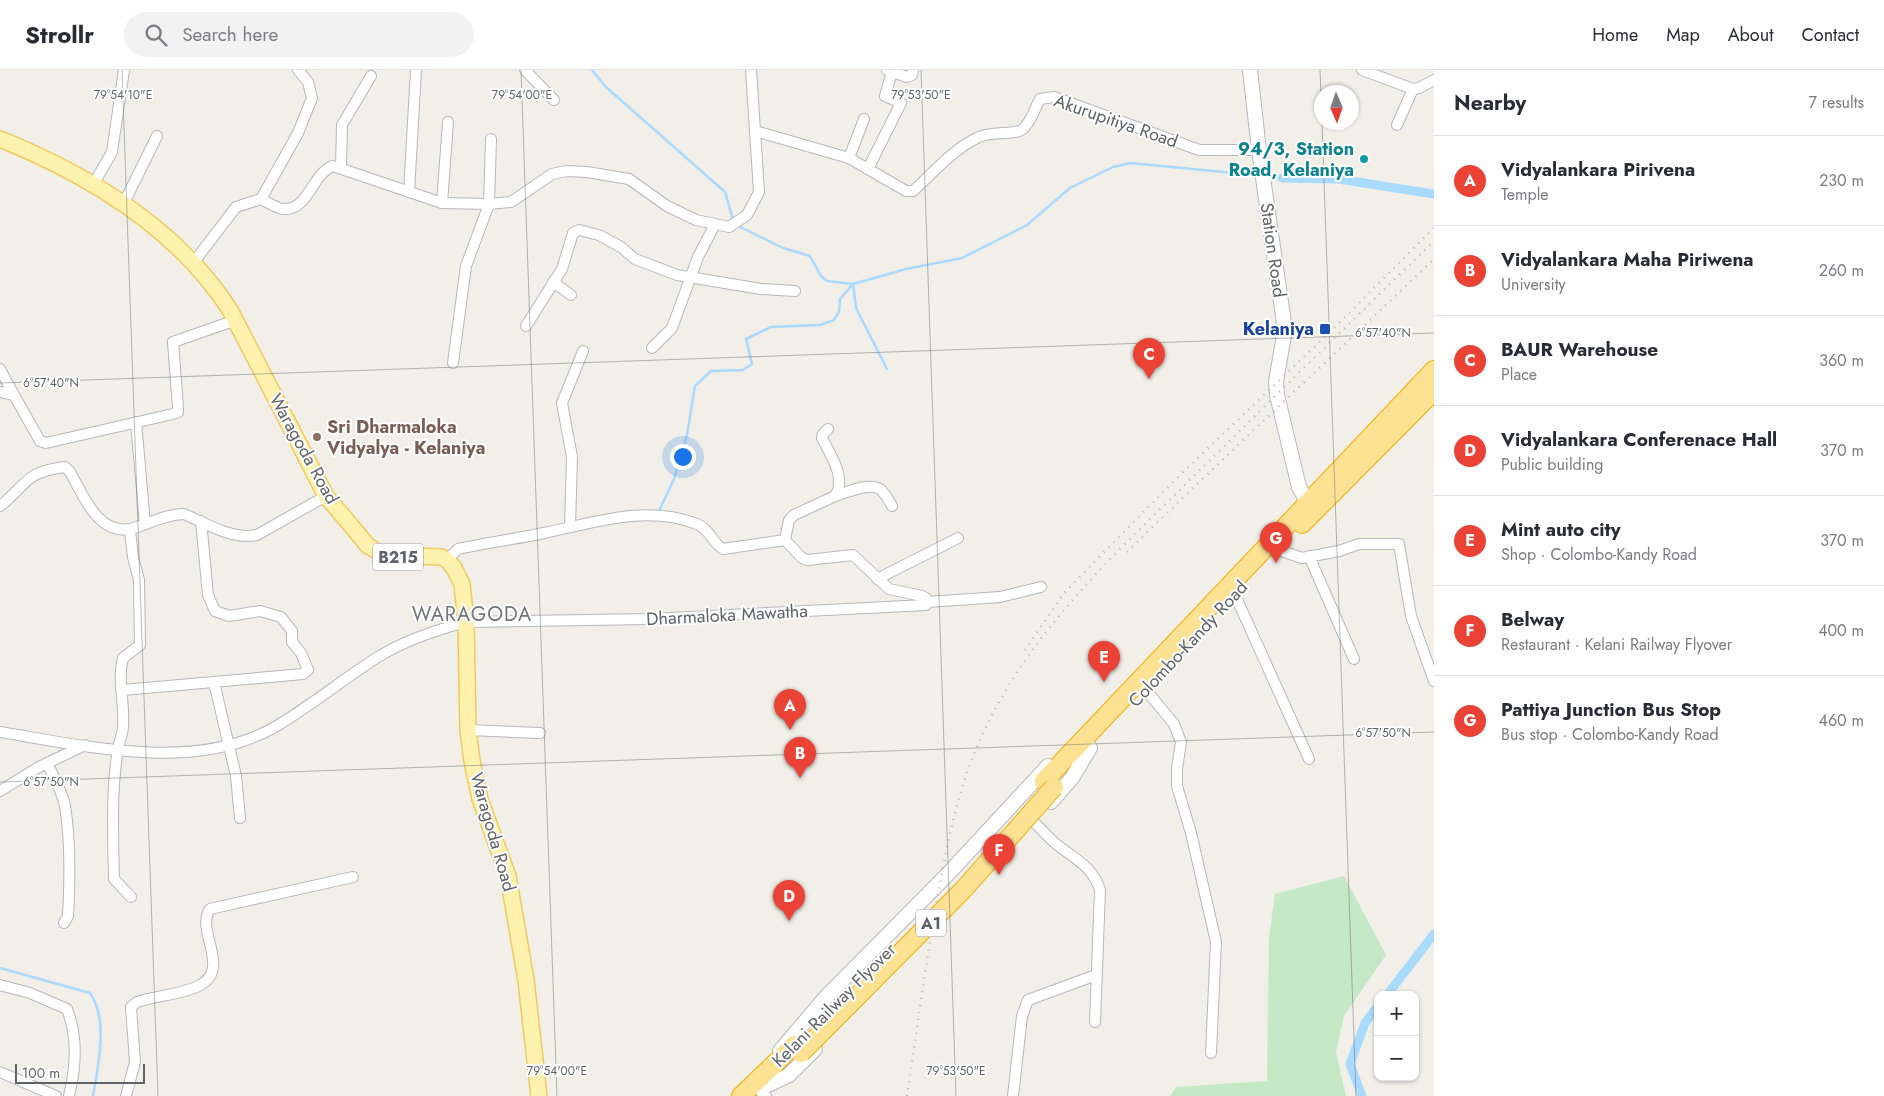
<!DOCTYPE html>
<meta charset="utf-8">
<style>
:root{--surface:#fff;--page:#f2f2f3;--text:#2b2b33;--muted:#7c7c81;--line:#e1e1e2;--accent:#ea4335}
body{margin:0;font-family:Jost,sans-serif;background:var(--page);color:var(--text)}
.controls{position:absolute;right:15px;bottom:15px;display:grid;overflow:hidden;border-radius:10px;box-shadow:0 1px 4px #0004}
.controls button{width:45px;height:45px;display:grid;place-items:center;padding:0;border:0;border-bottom:1px solid var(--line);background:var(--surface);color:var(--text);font:25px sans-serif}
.compass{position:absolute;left:1314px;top:15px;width:45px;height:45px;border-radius:50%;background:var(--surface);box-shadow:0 1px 4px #0004;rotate:178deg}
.scale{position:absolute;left:15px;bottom:12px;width:130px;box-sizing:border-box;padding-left:5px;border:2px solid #5f6368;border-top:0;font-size:14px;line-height:18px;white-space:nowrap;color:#5f6368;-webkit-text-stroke:4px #fff;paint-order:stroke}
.you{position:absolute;left:682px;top:386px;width:18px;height:18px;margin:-12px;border:4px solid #fff;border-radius:50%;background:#1a73e8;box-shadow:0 0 0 8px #1a73e833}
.badge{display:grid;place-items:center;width:32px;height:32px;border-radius:50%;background:var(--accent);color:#fff;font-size:16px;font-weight:700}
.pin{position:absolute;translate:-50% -41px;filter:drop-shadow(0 1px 2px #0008)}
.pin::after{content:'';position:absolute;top:26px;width:18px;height:15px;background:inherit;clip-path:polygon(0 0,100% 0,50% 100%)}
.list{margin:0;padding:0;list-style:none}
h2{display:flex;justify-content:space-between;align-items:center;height:65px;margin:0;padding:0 20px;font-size:21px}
h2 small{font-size:16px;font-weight:400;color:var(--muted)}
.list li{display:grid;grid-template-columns:32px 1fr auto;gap:15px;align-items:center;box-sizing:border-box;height:90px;padding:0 20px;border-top:1px solid var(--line)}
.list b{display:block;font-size:19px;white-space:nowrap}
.list p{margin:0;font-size:16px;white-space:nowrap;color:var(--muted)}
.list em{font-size:16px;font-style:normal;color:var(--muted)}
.icon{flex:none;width:28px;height:28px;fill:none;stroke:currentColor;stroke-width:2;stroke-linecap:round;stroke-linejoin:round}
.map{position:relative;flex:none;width:1434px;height:1026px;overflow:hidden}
header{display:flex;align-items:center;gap:30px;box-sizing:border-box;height:70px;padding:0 25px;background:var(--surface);border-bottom:1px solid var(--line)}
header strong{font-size:24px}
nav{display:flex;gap:28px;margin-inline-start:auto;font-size:18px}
.search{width:350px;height:45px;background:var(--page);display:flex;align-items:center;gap:12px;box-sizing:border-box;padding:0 18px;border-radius:28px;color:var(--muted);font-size:19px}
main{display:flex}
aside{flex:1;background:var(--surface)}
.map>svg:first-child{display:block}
.green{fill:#c5e8c5}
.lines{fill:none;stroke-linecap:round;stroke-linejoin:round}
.stream{stroke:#aadaff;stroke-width:2.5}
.canal{stroke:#aadaff;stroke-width:9}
.street-casing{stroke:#b5b8bc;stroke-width:12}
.secondary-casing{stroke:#b6babf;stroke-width:16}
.primary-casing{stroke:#f2c960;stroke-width:18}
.highway-casing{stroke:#f9ab00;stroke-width:20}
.street{stroke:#fff;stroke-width:10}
.secondary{stroke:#fff;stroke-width:14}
.primary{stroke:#fff2af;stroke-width:15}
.highway{stroke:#fde293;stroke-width:18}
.rail{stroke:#b6b7b8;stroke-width:2.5;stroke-dasharray:1 6;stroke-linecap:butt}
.highway-bridge-casing{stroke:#f9ab00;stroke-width:20;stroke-linecap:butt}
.highway-bridge{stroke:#fde293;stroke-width:18}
.ticks{fill:none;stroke:#5f6368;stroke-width:1;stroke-opacity:0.45}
.culture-dot{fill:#0f9aa8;stroke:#fff;stroke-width:2}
.transit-dot{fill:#1a4fb4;stroke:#fff;stroke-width:2}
.education-dot{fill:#8d6e63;stroke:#fff;stroke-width:2}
.labels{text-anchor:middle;stroke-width:4;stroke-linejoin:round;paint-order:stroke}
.shield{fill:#fff;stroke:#8f9295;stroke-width:1}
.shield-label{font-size:16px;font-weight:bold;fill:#5f6368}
.street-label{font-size:18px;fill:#5f6368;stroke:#fff}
.culture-label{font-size:18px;font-weight:bold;fill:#0d838f;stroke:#fff;text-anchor:end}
.transit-label{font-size:18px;font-weight:bold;fill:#164399;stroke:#fff;text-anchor:end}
.education-label{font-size:18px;font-weight:bold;fill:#785e54;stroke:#fff;text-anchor:start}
.quarter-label{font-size:20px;letter-spacing:1px;fill:#70757a;stroke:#fff}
.ticks-label{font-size:12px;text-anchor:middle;fill:#5f6368;stroke:#fff;stroke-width:4;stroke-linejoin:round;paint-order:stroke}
</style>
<header>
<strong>Strollr</strong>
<div class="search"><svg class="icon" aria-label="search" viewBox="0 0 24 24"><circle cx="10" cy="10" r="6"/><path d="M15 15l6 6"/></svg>Search here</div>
<nav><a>Home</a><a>Map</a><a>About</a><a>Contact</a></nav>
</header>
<main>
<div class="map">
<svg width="1434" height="1026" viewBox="0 0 1434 1026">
<rect width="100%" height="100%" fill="#f1efe8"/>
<!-- green -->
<polygon class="green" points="1344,806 1386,885 1344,946 1336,982 1346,1026 1170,1026 1176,1017 1267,1011 1269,867 1275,824"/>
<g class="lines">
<!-- stream -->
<g class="stream">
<polyline points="592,0 606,17 725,122 733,150"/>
<polyline points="1271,106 1282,108"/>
<polyline points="736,155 783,178 810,186 821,206 827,211 853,214 906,199 962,188 1027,155 1070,118 1113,97 1130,93 1255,105"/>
<polyline points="853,214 856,238 887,299"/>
<polyline points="660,439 674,409 687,365 695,316 711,301 743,300 752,294 746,269 771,257 820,255 834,250 839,242 840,229 853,214"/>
<path d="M0,898L90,923C109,950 98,996 93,1026"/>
</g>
<!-- canal -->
<g class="canal">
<polyline points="1282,108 1338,109 1434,124"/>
<polyline points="1387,925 1434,864"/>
<polyline points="1362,1026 1350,994 1365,953 1378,936"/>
</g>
<defs>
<g id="street">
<polyline points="525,0 554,30"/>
<polyline points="887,0 907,7 912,5 913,0"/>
<polyline points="1362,0 1413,19 1419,18 1434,10"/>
<polyline points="1397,55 1413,19"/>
<path d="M755,61L849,88L906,121H913C934,102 953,79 979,67C991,61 1017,65 1023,59C1031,52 1035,38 1040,29L1054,27L1199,80H1259"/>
<polyline points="849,88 864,49"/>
<polyline points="341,97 342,55 371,6"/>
<polyline points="868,99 901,33 885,26 892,2"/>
<polyline points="93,115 112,82 124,0"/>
<polyline points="409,122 416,0"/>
<polyline points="261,129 298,63 312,28 308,12 298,0"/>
<polyline points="442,133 448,52"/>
<polyline points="123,135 157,66"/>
<path d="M194,192L236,137L261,129C267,132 276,138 283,139C309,141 312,103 333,96L442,133L489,134L511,132L552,104L566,101L587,102L629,109L667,136L696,150L729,157L747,145L759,122L751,0"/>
<polyline points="553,212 571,225"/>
<polyline points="526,256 562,199 573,163 579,160 599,165 621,177 635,189 677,205 761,219 795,221"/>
<polyline points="652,278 672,258 698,187 714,156"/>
<polyline points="453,293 466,196 489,134 491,69"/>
<polyline points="0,299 14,325"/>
<polyline points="0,322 14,325 40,371 46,373 173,344 178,342 178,338 173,272 236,250"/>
<polyline points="136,352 145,454"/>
<path d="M835,426C846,423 868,412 880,419C885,423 889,431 892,436"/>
<path d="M0,436C28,414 24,402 65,397L70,402C86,430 101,472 140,456C154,451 169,444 184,444C207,454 232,470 257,465L326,426"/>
<polyline points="570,456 572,387 562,333 583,281"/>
<path d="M130,461L133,487L139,510L140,575L123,588C117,610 125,634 123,656C123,664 119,671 118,679C111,721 113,766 114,809L131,827"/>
<path d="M785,470L789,450L794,445L835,426C847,408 830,384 822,368L823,364L828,359"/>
<polyline points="1276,479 1302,488 1339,481 1359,474 1399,474 1411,546 1434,611"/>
<polyline points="1309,486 1354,589"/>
<path d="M447,490L458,479C486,473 515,469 544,463C594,453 646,434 697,454C710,459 712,473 723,479L785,470"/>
<polyline points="877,509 958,468"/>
<polyline points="1235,525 1309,689"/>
<polyline points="927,532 1000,527 1041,517"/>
<polyline points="214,612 236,706 240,748"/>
<polyline points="1145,619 1174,654 1181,672 1177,699 1177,716 1191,763 1216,872 1211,983"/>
<polyline points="123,620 303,604 308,600 301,583 292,572 292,561 281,547 260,541 229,546 215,541 208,525 201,451"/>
<polyline points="468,660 540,663"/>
<path d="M0,662C86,676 195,703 275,657C311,636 343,609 378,587C405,570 436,560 466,552L651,549L926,535V528L922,526L889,519L853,485L807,490L802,488L785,470"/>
<path d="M47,693C54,707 62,721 65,736C71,772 70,810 68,846L64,853"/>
<polyline points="0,721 39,697 85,675"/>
<path d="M1033,751C1040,758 1047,766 1055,773C1073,788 1093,796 1100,820L1095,952"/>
<path d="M0,915L30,923L67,939C78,968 76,996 69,1026"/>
<polyline points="0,1002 56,1026"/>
<polyline points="761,1022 766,1026"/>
<path d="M126,1026L135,992L131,937L137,932C156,926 176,925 194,918C236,902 194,862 210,839L353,807"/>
<polyline points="1013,1026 1022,946 1028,930 1096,905"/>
</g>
<g id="secondary">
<polyline points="1250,0 1259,80 1285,260 1276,311 1277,325 1299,417 1312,440"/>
<polyline points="1051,732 1072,708 1090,678"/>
<polyline points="780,981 825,928 947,805 1048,696"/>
<polyline points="768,1015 789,1005 815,979"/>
</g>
<path id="primary" d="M0,69C89,105 177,158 230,240L326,426L354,459L368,476L384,485L441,487L447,490L454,498L462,514L466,552L468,660L472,691L480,729L508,806L526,910L539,1026"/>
<g id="highway">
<polyline points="1302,454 1434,321"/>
<polyline points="1044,711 1434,300"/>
<polyline points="741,1026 794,975"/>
</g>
</defs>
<!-- street casing -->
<use href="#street" class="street-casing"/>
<!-- secondary casing -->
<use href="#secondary" class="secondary-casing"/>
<!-- primary casing -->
<use href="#primary" class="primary-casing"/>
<!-- highway casing -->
<use href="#highway" class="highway-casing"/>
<!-- street -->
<use href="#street" class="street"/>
<!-- secondary -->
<use href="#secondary" class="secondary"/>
<!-- primary -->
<use href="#primary" class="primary"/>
<!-- highway -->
<use href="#highway" class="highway"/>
<!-- rail -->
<g class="rail">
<path d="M1127,482C1228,383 1332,287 1434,189"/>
<polyline points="1025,580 1064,523 1180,405 1329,263 1434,158"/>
<path d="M907,1026C917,959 926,891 938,824C948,771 958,717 981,668C1028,562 1117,482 1198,402C1276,325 1355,248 1434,171"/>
</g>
<defs>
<polyline id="highway-bridge" points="801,983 963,820 1054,717"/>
</defs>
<!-- highway-bridge casing -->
<use href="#highway-bridge" class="highway-bridge-casing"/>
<!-- highway-bridge -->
<use href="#highway-bridge" class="highway-bridge"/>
</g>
<!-- ticks -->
<path class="ticks" d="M122,0L158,1026M521,0L557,1026M921,0L956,1026M1320,0L1322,49M1322,52L1356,1026M0,313L1434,263M0,712L1434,662"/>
<!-- markers -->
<circle class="culture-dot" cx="1364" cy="89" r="5"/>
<rect class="transit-dot" x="1319" y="253" width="12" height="12" rx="2.5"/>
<circle class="education-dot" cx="317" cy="367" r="5"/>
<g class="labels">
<!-- shield labels -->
<g class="shield">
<rect x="373" y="473.5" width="50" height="27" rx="4"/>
<rect x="916" y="839.5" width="30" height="27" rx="4"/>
</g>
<g class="shield-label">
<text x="398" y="493">B215</text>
<text x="931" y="859">A1</text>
</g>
<!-- street labels -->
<g class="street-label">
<text transform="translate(1116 51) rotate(19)" y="6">Akurupitiya Road</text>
<text transform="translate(1273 180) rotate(82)" y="6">Station Road</text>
<text transform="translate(304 379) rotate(61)" y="6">Waragoda Road</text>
<text transform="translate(727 545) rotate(-3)" y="6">Dharmaloka Mawatha</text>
<text transform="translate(1188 574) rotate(-47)" y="6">Colombo-Kandy Road</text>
<text transform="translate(493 762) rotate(74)" y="6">Waragoda Road</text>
<text transform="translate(834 935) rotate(-45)" y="6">Kelani Railway Flyover</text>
</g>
<!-- culture labels -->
<g class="culture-label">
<text x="1354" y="85">94/3, Station<tspan x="1354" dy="21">Road, Kelaniya</tspan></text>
</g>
<!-- transit labels -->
<g class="transit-label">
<text x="1314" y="265">Kelaniya</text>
</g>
<!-- education labels -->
<g class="education-label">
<text x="327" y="363">Sri Dharmaloka<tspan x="327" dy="21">Vidyalya - Kelaniya</tspan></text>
</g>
<!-- quarter labels -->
<g class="quarter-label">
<text x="472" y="551">WARAGODA</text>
</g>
</g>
<g class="ticks-label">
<text x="123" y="29">79°54'10"E</text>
<text x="522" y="29">79°54'00"E</text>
<text x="921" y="29">79°53'50"E</text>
<text x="1383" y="267">6°57'40"N</text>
<text x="51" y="317">6°57'40"N</text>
<text x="1383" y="667">6°57'50"N</text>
<text x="51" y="716">6°57'50"N</text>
<text x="557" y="1005">79°54'00"E</text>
<text x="956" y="1005">79°53'50"E</text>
</g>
</svg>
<div class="controls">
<button>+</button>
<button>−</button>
</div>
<svg class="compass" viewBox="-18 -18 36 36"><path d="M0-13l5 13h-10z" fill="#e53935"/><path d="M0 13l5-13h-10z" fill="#7c7c81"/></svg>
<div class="scale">100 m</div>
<div class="you"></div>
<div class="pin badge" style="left:790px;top:660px">A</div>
<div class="pin badge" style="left:800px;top:708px">B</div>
<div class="pin badge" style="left:1149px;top:309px">C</div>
<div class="pin badge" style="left:789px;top:851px">D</div>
<div class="pin badge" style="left:1104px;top:612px">E</div>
<div class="pin badge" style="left:999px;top:805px">F</div>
<div class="pin badge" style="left:1276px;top:493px">G</div>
</div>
<aside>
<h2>Nearby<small>7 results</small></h2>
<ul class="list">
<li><span class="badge">A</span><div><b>Vidyalankara Pirivena</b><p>Temple</p></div><em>230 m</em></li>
<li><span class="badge">B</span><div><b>Vidyalankara Maha Piriwena</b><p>University</p></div><em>260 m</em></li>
<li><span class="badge">C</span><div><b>BAUR Warehouse</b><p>Place</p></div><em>360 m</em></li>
<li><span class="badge">D</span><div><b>Vidyalankara Conferenace Hall</b><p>Public building</p></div><em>370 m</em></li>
<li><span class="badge">E</span><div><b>Mint auto city</b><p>Shop · Colombo-Kandy Road</p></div><em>370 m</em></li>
<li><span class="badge">F</span><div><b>Belway</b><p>Restaurant · Kelani Railway Flyover</p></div><em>400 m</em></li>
<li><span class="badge">G</span><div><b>Pattiya Junction Bus Stop</b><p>Bus stop · Colombo-Kandy Road</p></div><em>460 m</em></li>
</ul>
</aside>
</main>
